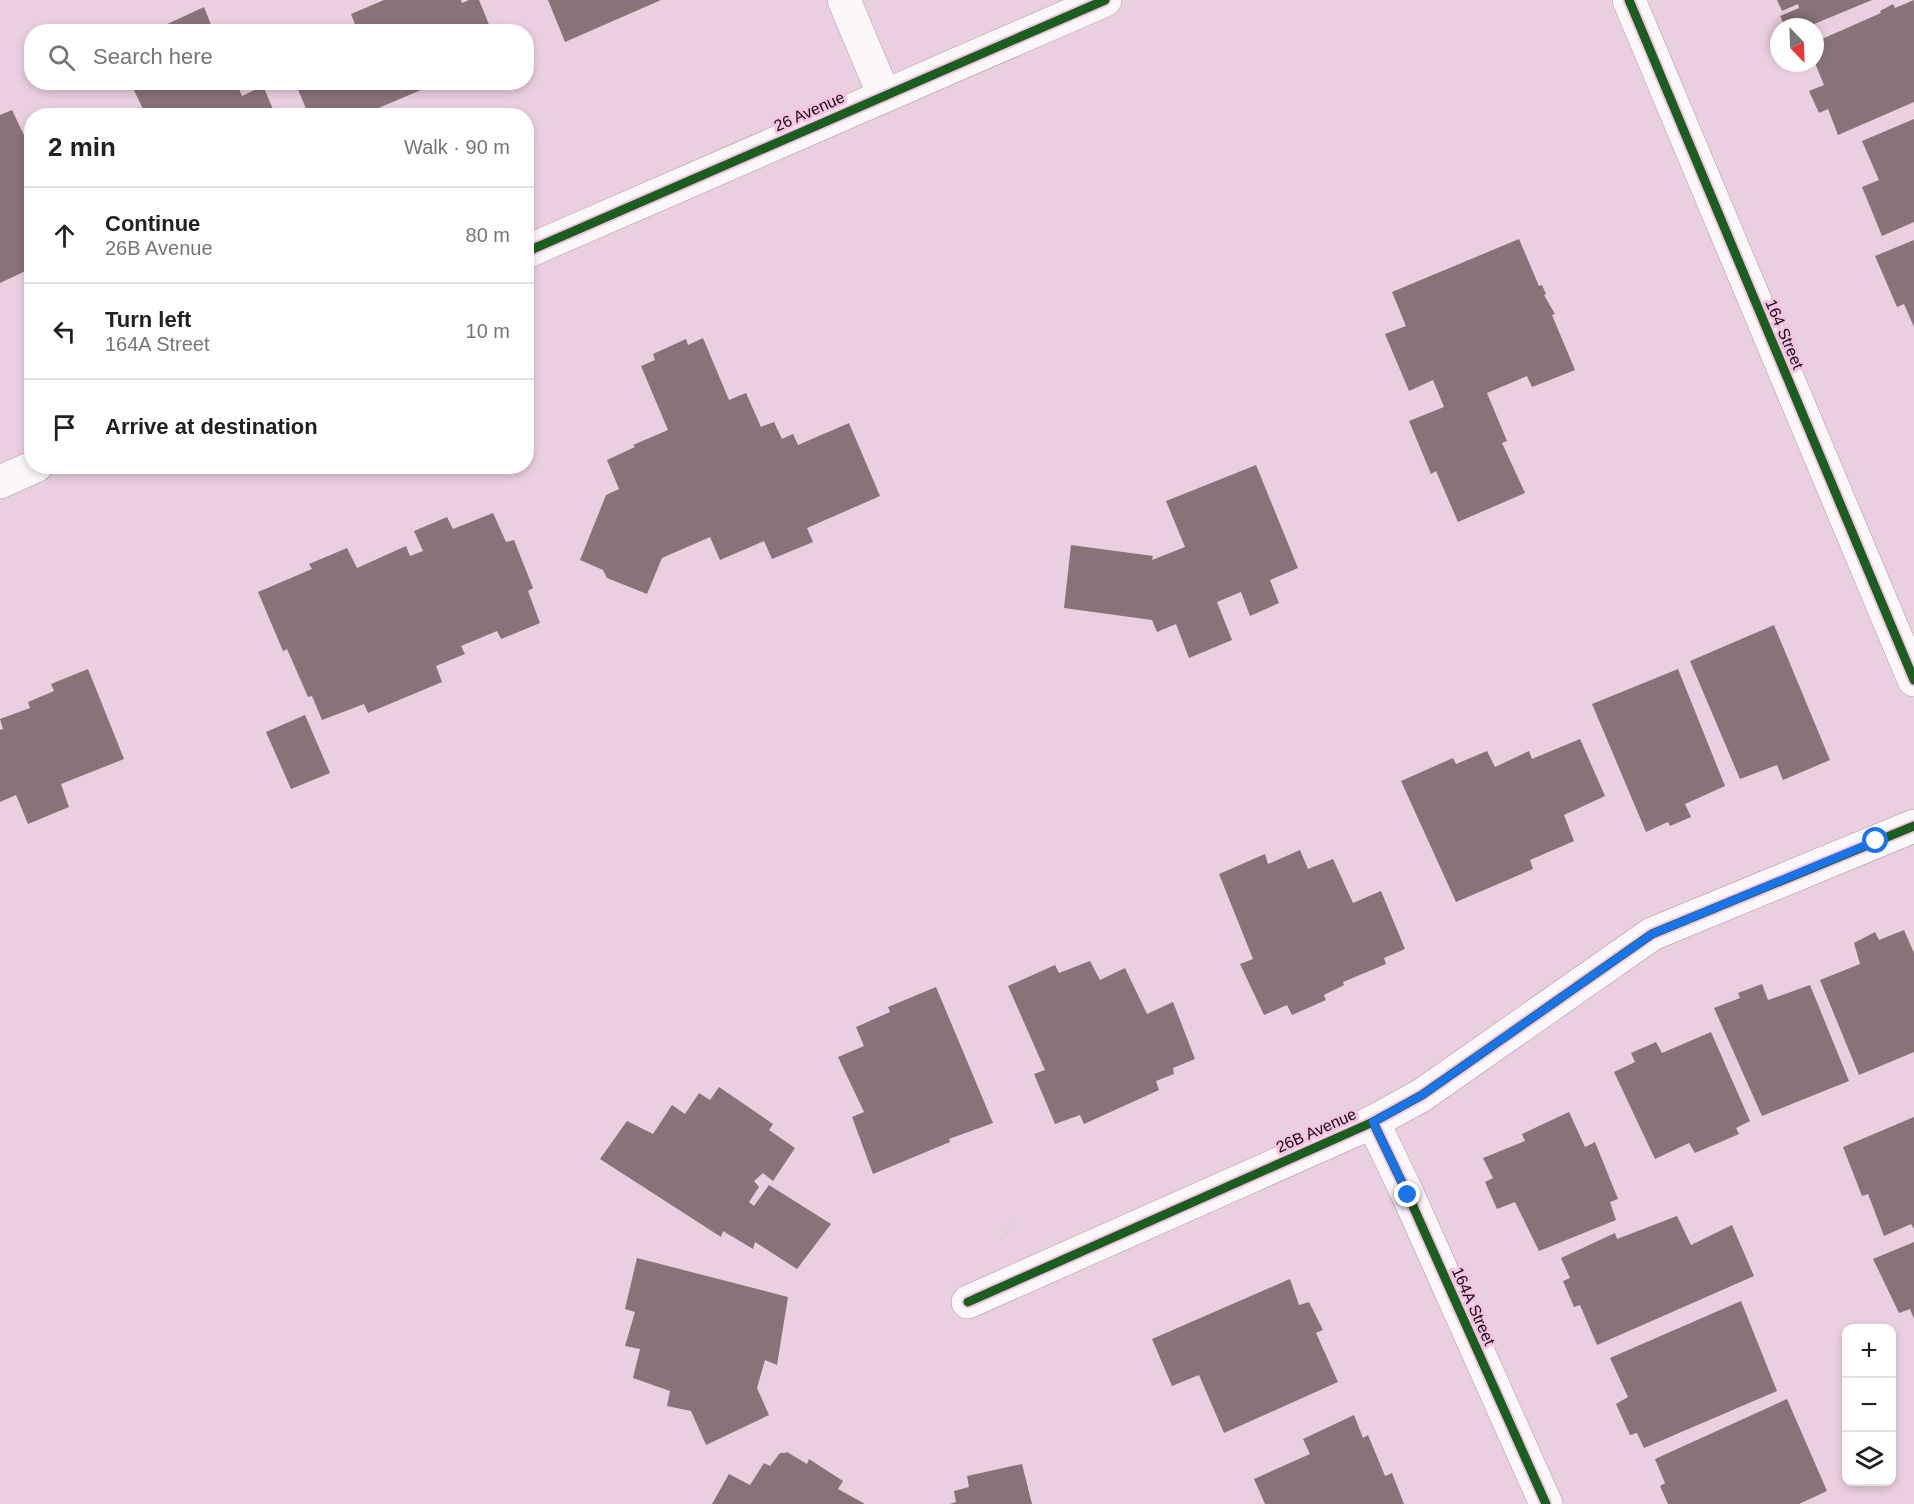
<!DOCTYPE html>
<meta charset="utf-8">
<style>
:root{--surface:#fff;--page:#f2f2f2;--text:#202124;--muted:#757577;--line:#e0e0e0}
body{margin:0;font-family:Arial,sans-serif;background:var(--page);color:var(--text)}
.controls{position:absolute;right:18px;bottom:18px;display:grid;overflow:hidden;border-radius:12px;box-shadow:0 3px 9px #0003}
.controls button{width:54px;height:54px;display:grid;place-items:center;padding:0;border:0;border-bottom:2px solid var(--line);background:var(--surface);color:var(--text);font:30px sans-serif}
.compass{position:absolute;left:1770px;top:18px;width:54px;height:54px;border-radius:50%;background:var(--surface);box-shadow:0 3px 9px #0003;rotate:157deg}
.stop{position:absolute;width:18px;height:18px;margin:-14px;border:4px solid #1a73e8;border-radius:50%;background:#fff}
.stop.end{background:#1a73e8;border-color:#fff;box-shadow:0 2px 6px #0008}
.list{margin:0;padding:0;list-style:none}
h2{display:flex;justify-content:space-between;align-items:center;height:78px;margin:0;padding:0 24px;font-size:26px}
h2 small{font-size:20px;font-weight:400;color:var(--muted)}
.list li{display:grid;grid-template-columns:39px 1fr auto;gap:18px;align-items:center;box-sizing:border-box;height:96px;padding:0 24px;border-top:2px solid var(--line)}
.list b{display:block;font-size:22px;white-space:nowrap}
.list p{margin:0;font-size:20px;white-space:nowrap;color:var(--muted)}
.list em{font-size:20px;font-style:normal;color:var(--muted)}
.icon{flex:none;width:33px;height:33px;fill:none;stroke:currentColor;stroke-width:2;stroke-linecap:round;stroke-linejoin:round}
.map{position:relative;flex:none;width:1914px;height:1504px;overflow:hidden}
.search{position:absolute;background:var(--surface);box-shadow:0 3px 9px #0003;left:24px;top:24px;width:510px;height:66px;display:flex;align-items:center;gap:15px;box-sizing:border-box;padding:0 21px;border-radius:24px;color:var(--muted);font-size:22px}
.panel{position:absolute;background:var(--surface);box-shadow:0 3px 9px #0003;left:24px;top:108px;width:510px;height:366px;border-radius:24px}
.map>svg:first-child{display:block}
.building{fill:#877378}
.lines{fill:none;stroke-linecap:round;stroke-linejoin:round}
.minor-casing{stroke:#ad99a6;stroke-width:34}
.path{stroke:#d9d1d6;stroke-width:4;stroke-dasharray:3 3;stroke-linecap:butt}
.minor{stroke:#fcf8fa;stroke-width:33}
.cycleway-casing{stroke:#f5c4e3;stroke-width:13}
.cycleway{stroke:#1b5e20;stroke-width:9}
.route{stroke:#1a73e8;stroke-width:8}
.labels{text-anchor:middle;stroke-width:6;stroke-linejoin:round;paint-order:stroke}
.street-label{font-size:16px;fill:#170712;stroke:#f5c4e3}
</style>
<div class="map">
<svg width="1914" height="1504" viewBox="0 0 1914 1504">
<rect width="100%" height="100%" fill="#eacfe0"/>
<!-- building -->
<g class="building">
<polygon points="384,0 461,0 462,3 469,0 479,0 492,32 358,32 351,14"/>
<polygon points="548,0 661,0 565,42"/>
<polygon points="1777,0 1872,0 1807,27 1785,27 1780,16 1799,8 1798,4 1782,11"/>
<polygon points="1914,0 1914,102 1838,135 1828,109 1819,113 1809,91 1824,85 1815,63 1815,42 1881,13 1880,11 1893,4 1895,8"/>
<polygon points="204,7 214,32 150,32"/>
<polygon points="130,82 236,82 242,96 263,86 276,116 130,116 143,109"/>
<polygon points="295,82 437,82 437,83 360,116 309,116"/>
<polygon points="12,110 32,152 32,268 0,283 0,115"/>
<polygon points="1914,119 1914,222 1882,236 1862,187 1879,180 1862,141"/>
<polygon points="1519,239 1539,286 1542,285 1546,294 1544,295 1555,314 1552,315 1575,370 1532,387 1527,376 1487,393 1507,441 1502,443 1525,493 1458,522 1436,471 1431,474 1409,421 1444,407 1433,380 1409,391 1385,334 1406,326 1392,292"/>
<polygon points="1914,240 1914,327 1904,304 1897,307 1875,256"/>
<polygon points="703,338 729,400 746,393 761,427 774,422 782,439 793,434 798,445 849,423 880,496 807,528 813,542 772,559 764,541 720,560 710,537 662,558 647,594 607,578 603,570 580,560 606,495 619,489 607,460 635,447 633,445 668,430 641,366 655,360 653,354 686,339 688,345"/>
<polygon points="1256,465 1298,568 1270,580 1279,603 1250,616 1241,592 1217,602 1232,640 1189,658 1176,624 1157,632 1152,620 1064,608 1071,545 1153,556 1152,560 1185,547 1166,501"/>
<polygon points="493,513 506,542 514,540 533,588 528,591 540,623 501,639 497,631 461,646 465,654 436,666 442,682 368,713 364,704 322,720 312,696 308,697 287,649 283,651 258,592 312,569 309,564 347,548 357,568 406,546 410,556 423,551 414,531 447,517 453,529"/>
<polygon points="1774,625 1830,760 1783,780 1777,765 1740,779 1690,661"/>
<polygon points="88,669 124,759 61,784 69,807 28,824 16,795 0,802 0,730 3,729 0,719 30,708 28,702 54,691 51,684"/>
<polygon points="1678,669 1725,786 1685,804 1691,817 1670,826 1668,822 1646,832 1592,704"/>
<polygon points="305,715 330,773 291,789 266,732"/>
<polygon points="1580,739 1605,796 1564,815 1574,841 1530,860 1533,869 1456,902 1401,781 1453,758 1456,764 1487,751 1495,767 1529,751 1532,759"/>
<polygon points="1300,850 1308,869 1333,859 1353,903 1381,891 1405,949 1384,958 1386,964 1343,982 1344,985 1324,995 1326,1000 1292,1015 1287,1005 1264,1015 1240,964 1253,959 1219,874 1265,854 1268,864"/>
<polygon points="1904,930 1914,953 1914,1052 1859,1075 1820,980 1860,964 1854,943 1875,932 1879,940"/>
<polygon points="1090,961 1100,980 1125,968 1147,1014 1173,1002 1195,1059 1173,1068 1174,1074 1156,1081 1159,1090 1084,1124 1080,1115 1055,1124 1034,1074 1045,1070 1008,986 1055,965 1059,973"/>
<polygon points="1762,984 1768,1000 1810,985 1849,1081 1762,1116 1714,1008 1740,998 1738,993"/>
<polygon points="936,987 993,1123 949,1139 950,1142 873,1174 852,1117 864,1112 838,1057 864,1046 856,1027 890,1012 888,1007"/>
<polygon points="1711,1032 1750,1121 1736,1128 1739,1134 1695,1153 1689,1143 1655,1159 1614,1072 1635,1062 1631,1053 1656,1042 1662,1053"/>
<polygon points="719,1087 773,1124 769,1130 795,1148 773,1181 763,1173 754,1181 759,1187 749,1202 754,1206 769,1185 831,1224 797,1269 755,1242 753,1249 723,1231 721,1237 600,1159 627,1121 653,1134 672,1105 685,1114 699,1093 710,1100"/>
<polygon points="1569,1112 1585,1147 1595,1142 1618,1199 1610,1202 1616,1220 1539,1251 1515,1202 1497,1209 1485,1182 1493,1178 1483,1158 1525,1141 1522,1134"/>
<polygon points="1914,1117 1914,1229 1911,1224 1884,1236 1868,1194 1862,1196 1843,1147"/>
<polygon points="1677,1216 1691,1245 1732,1225 1754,1276 1597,1345 1580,1305 1574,1307 1563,1281 1570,1278 1561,1258 1615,1233 1617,1239"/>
<polygon points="1914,1242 1914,1319 1910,1309 1899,1313 1873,1259"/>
<polygon points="637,1258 788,1297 777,1365 765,1360 757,1388 769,1415 706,1445 691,1411 667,1406 670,1391 633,1378 640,1349 625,1346 635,1312 625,1309"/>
<polygon points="1290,1279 1299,1305 1309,1302 1323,1330 1316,1333 1338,1382 1224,1433 1199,1375 1172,1386 1152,1339"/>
<polygon points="1741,1301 1777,1391 1644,1448 1637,1433 1630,1435 1616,1404 1628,1397 1610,1358"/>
<polygon points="1787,1399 1827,1491 1799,1504 1668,1504 1660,1486 1665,1483 1655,1459"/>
<polygon points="1354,1415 1363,1438 1368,1435 1385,1476 1392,1473 1404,1504 1265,1504 1254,1479 1310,1454 1303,1439"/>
<polygon points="787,1452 807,1464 809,1459 843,1481 838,1489 865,1504 712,1504 729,1474 750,1485 764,1463 770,1466 780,1453 785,1453"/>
<polygon points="1022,1464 1032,1504 950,1504 956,1502 954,1491 969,1487 967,1476"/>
</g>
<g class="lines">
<defs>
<g id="minor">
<polyline points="844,0 884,95"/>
<polyline points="1629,0 1914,680"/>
<polyline points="526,252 1105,0"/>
<polyline points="0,482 36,466"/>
<polyline points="1373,1122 1408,1195 1546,1504"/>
<polyline points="968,1302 1373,1122 1422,1095 1652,934 1914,826"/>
</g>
</defs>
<!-- minor casing -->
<use href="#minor" class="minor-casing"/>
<!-- path -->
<polyline class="path" points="1001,1240 1011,1222"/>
<!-- minor -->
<use href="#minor" class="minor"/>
<defs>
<g id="cycleway">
<polyline points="1629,0 1914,680"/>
<polyline points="526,252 1105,0"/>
<polyline points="1373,1122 1408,1195 1546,1504"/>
<polyline points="968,1302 1373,1122 1422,1095 1652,934 1914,826"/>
</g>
</defs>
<!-- cycleway casing -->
<use href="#cycleway" class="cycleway-casing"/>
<!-- cycleway -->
<use href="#cycleway" class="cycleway"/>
</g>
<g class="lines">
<!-- route -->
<polyline class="route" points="1408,1195 1373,1122 1422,1095 1652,934 1876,841"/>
</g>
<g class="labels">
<!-- street labels -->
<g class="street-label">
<text transform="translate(809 111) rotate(-24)" y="6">26 Avenue</text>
<text transform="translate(1785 334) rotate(67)" y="6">164 Street</text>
<text transform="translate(1316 1130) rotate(-24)" y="6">26B Avenue</text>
<text transform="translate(1474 1306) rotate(66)" y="6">164A Street</text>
</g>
</g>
</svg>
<div class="controls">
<button>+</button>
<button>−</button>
<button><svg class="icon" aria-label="layers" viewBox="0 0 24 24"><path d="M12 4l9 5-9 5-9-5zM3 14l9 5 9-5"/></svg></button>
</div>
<svg class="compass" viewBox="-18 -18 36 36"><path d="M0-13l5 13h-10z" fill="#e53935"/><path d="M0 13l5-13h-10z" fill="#757577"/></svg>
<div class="stop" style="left:1876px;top:841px"></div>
<div class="stop end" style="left:1408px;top:1195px"></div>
<div class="search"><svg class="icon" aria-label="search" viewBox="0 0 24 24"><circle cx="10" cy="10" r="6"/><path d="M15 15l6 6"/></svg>Search here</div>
<section class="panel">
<h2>2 min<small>Walk · 90 m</small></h2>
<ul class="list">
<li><svg class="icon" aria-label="ahead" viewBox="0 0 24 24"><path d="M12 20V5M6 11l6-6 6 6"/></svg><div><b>Continue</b><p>26B Avenue</p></div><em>80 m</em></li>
<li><svg class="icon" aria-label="left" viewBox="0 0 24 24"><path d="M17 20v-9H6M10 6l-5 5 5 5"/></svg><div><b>Turn left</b><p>164A Street</p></div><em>10 m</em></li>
<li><svg class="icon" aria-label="arrive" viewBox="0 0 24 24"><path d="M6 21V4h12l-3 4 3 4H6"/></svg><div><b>Arrive at destination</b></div></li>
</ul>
</section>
</div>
